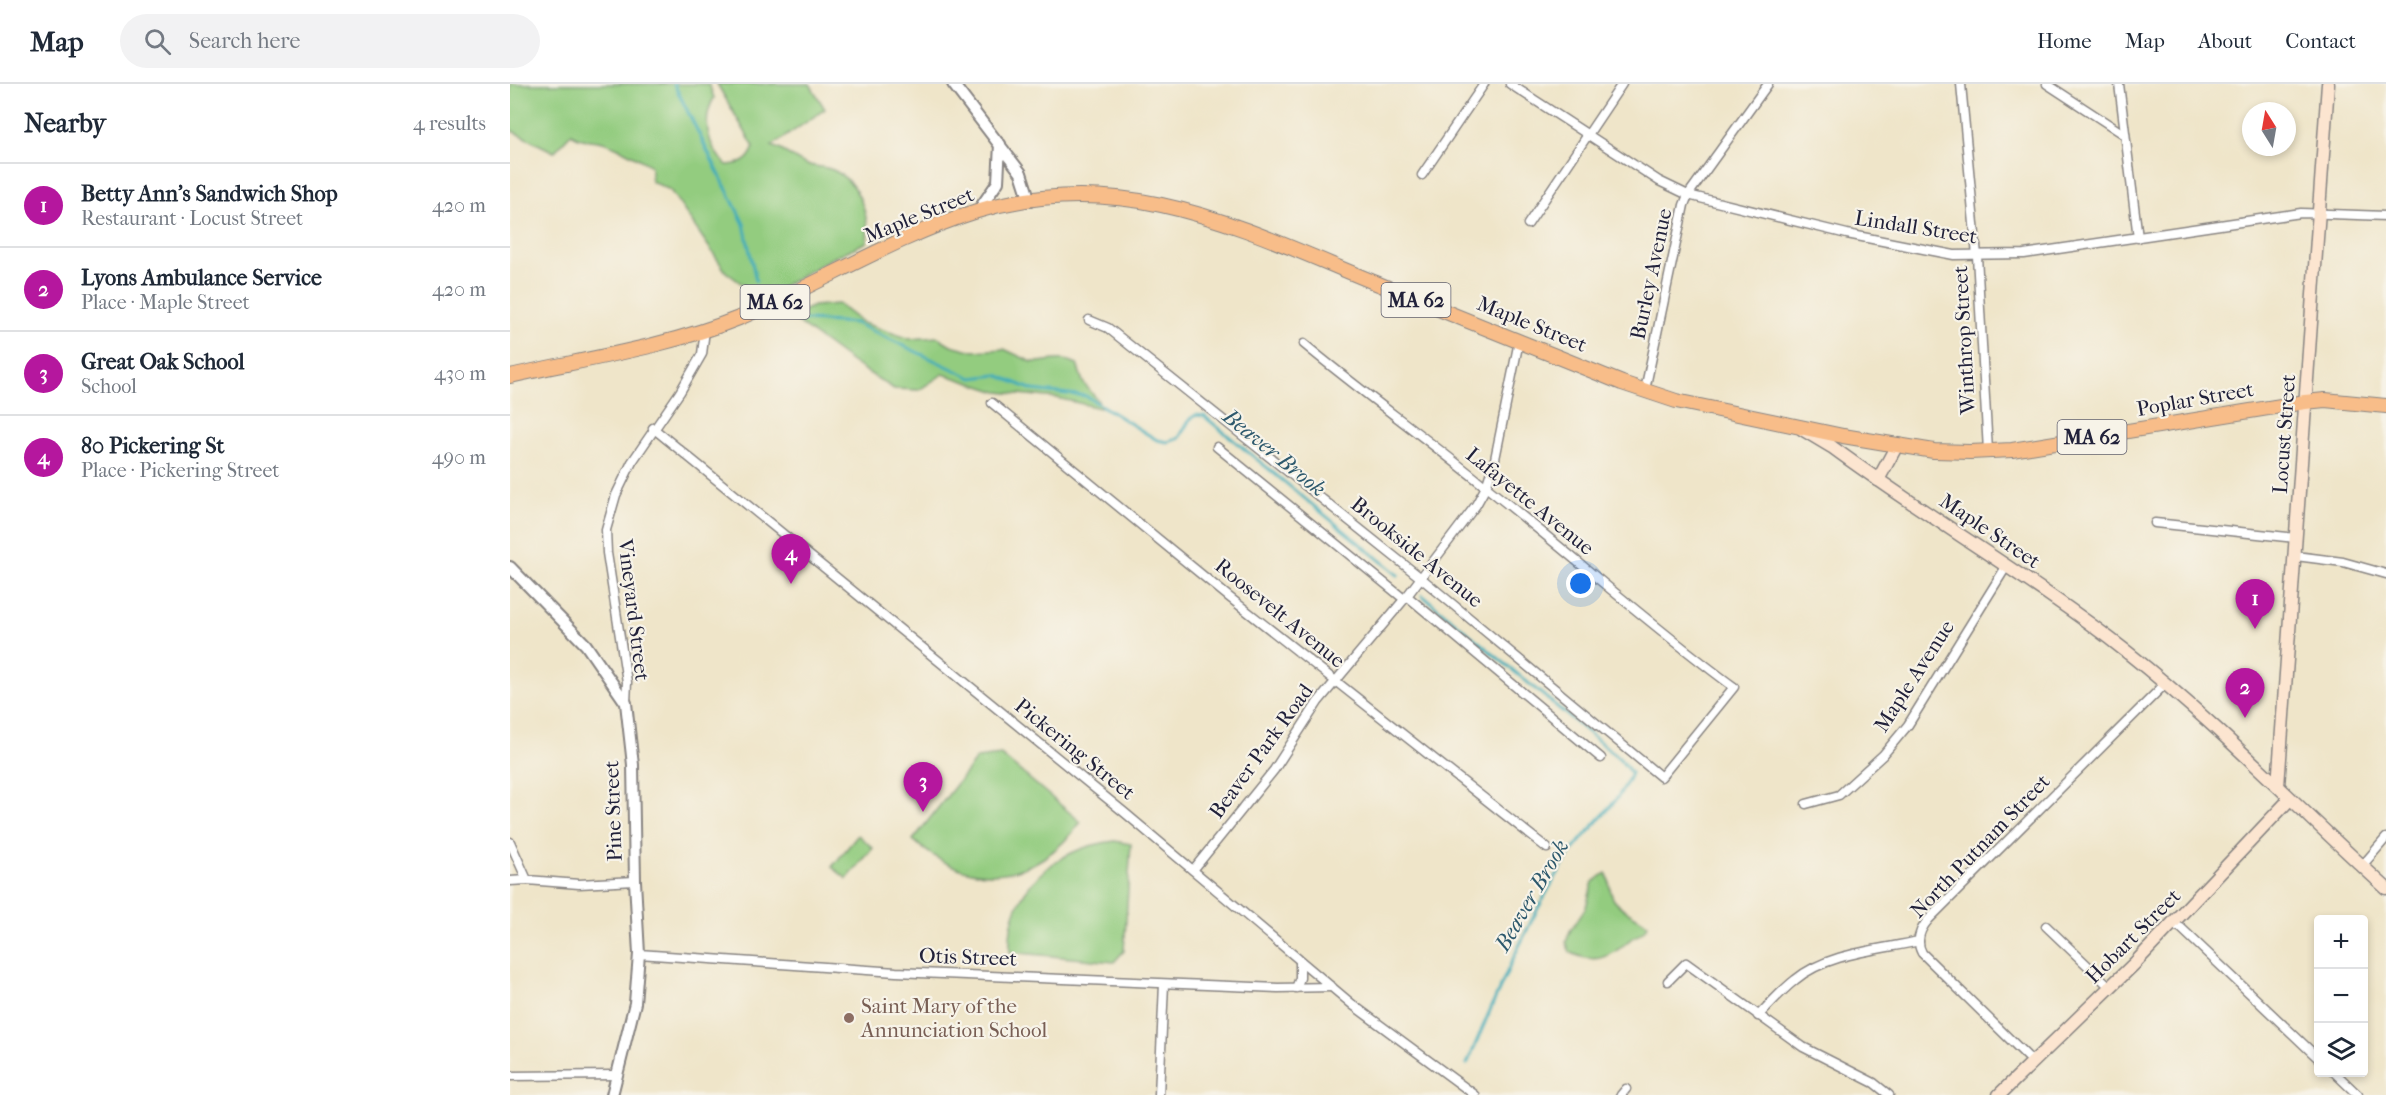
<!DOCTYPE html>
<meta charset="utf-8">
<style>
:root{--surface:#fff;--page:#f2f2f3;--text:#1f2937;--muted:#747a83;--line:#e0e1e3;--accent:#b5179e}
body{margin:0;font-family:"IM FELL French Canon",serif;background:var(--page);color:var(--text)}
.controls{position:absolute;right:18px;bottom:18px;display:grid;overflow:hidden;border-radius:6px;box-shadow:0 3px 9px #0003}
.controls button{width:54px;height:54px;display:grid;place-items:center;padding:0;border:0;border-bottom:2px solid var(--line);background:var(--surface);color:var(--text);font:30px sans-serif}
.compass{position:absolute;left:1732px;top:18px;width:54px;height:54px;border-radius:50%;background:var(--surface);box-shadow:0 3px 9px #0003;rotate:349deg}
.you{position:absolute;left:1071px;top:500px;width:21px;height:21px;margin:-15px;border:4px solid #fff;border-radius:50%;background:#1a73e8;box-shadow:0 0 0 9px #1a73e833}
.badge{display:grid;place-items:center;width:39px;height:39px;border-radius:50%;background:var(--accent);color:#fff;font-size:20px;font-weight:700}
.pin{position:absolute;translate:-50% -50px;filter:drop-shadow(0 2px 3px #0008)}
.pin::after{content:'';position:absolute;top:32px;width:21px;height:18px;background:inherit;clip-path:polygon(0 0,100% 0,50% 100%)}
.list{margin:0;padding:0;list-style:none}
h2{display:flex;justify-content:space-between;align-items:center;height:78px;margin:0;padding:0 24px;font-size:26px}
h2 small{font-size:20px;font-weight:400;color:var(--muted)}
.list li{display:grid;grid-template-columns:39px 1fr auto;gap:18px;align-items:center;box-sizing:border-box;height:84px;padding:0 24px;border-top:2px solid var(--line)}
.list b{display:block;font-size:22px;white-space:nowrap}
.list p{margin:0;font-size:20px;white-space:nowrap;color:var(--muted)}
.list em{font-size:20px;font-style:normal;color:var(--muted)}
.icon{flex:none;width:33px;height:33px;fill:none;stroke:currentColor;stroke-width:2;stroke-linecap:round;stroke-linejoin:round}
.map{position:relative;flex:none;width:1876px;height:1011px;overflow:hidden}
header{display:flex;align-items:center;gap:36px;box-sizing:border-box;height:84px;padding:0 30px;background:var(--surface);border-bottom:2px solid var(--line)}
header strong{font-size:28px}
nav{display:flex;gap:33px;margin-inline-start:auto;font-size:21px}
.search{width:420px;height:54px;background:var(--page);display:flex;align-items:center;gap:15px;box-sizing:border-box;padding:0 21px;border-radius:33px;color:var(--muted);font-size:22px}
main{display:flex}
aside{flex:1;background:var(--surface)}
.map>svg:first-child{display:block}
.green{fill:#93cc7f;stroke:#5a775d;stroke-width:1.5}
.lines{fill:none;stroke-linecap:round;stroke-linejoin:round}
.stream{stroke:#3dacb9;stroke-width:3}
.minor-casing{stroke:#888482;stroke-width:11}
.tertiary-casing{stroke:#888482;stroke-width:14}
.secondary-casing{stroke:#888482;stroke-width:15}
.primary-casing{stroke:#888482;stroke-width:16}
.minor{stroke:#fff;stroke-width:8}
.tertiary{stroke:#fff;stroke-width:10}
.secondary{stroke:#fce5d0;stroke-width:12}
.primary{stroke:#f8bd89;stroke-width:14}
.education-dot{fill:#8d6e63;stroke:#f7f3e8;stroke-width:2}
.labels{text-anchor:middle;stroke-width:4.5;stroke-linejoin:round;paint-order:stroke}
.shield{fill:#f7f3e8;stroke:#62616f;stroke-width:1.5}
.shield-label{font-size:20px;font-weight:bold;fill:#22223b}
.street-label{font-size:21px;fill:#22223b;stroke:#f7f3e8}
.education-label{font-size:21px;fill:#785e54;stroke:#f7f3e8;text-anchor:start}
.water-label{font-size:22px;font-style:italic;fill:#2d596d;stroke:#f7f3e8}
</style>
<header>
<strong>Map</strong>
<div class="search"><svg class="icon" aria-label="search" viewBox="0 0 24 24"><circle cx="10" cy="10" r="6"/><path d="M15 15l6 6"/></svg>Search here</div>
<nav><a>Home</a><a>Map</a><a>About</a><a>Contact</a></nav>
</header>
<main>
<aside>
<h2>Nearby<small>4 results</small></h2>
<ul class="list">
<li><span class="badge">1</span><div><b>Betty Ann's Sandwich Shop</b><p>Restaurant · Locust Street</p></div><em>420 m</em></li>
<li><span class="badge">2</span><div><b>Lyons Ambulance Service</b><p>Place · Maple Street</p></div><em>420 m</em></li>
<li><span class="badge">3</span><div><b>Great Oak School</b><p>School</p></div><em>430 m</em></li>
<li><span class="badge">4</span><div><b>80 Pickering St</b><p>Place · Pickering Street</p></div><em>490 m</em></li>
</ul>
</aside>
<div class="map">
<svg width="1876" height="1011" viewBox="0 0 1876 1011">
<rect width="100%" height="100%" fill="#f7f3e8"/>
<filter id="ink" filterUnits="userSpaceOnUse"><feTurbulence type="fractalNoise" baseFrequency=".0167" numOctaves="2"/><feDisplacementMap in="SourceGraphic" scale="12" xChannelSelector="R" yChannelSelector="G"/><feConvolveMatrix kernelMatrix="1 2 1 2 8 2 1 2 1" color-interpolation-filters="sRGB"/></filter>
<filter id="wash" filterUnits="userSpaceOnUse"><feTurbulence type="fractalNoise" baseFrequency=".008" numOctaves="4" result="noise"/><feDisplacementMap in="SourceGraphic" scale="24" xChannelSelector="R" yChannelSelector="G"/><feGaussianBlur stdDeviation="1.35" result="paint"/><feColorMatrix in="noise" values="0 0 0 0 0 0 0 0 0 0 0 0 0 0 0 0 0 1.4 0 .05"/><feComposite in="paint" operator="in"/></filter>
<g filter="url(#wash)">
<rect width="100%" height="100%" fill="#efe5c9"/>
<!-- green -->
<g class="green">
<path d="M0,0H199L204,14C191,36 198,65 217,81C232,80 239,77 244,63L207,0H300L315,25L262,62C274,66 284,75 295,80C304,83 314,82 323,86C349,98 360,132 357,158L322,174L263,208L260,207L256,210L243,208L216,188L160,106L141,97V82C126,73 110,63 93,58C80,55 74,58 61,50L44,68L0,46Z"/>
<path d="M328,220L353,239L400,255L428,253L441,261L464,267L494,265L522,278C539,279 550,271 567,280L573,298L589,318L590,324L547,314L488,308L433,290L409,306L384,305L346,281L283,235L285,230L304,222Z"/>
<path d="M491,671L571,738C525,799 461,808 403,756L467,674Z"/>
<polygon points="348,751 363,764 337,795 322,783"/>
<path d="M605,757L621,760L614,867L604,878L500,868C496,805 546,764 605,757Z"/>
<path d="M1096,789C1101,796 1098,807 1104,816C1114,829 1127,831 1138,841C1133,851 1124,852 1116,859C1099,875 1082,880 1060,868L1056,858L1060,847L1076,823L1083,798Z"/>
</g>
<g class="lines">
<!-- stream -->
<g class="stream">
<polyline points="164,0 234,140 246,197"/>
<polyline points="280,235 345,239 462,294 487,291 523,306 576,312 647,356 658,358 669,354 680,335 686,331 694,332 888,491"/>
<path d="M912,511L1109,674L1121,689C1109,721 1079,742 1060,770C1018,834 987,910 957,980"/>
</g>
</g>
</g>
<g filter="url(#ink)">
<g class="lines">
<defs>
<g id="minor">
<polyline points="1000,0 1149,97 1178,111 1337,150 1444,171 1514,170 1791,129 1876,132"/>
<polyline points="1451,0 1467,172 1478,367"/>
<polyline points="1537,0 1615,51"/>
<polyline points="1609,0 1628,154"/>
<polyline points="912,91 974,0"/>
<polyline points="1018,140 1112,0"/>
<path d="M579,236L598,244L911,494L1151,693L1224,603C1138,540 1060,469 976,403C916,354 853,309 794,260"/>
<polyline points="1135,306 1174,121 1178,111 1258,0"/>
<polyline points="482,319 719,513 1037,764"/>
<polyline points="143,344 615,729 843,921 965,1011"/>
<polyline points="707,363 894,515"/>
<polyline points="1645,439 1786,454"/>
<polyline points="1786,472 1833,478 1876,490"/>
<polyline points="897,512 1091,674"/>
<polyline points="116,619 117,598 97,469 96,446 106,411 122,378 170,308 192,270 195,246"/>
<polyline points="1296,720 1329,711 1373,671 1398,641 1496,483"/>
<polyline points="0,758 17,796 69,800 125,797"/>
<polyline points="1852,782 1876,754"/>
<polyline points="683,786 764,686 808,618 897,512 966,421 976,403 985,375 1009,257"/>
<polyline points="0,797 17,796"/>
<polyline points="1662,840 1671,844 1808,974"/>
<polyline points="1536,842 1600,903"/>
<polyline points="129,870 386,888 768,904 822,903"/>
<polyline points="1158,897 1176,879 1293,963 1364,999 1379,1011"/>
<polyline points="786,904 790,894 790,877"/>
<path d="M1248,932C1260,920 1271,907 1285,896C1317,869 1369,866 1409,857"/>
<path d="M1523,978L1412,869C1405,856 1410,845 1419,835L1655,600"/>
<polyline points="1824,988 1848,1011"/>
<polyline points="0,992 107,991"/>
<polyline points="649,1011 654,900"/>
<polyline points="1111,1011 1116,1005"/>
</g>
<g id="tertiary">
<polyline points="443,0 511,89 520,117"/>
<polyline points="468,127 488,98 490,60"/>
<polyline points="0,483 76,561 116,619 123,681 125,797 129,870 125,919 102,1011"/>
</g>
<g id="secondary">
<path d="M1292,345L1322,363C1418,434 1523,494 1617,568C1709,641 1790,726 1876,804"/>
<polyline points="1368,396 1387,361"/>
<polyline points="1768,702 1818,0"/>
<polyline points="1489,1011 1624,880 1780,715"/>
</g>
<path id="primary" d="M0,292C76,275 157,263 229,234C308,201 386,152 467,127C618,82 735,146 871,201C951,235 1032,266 1112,299L1166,317L1333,352L1424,367L1460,368L1502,366L1795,318L1815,316L1876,322"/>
</defs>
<!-- minor casing -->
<use href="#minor" class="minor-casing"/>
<!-- tertiary casing -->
<use href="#tertiary" class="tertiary-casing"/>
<!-- secondary casing -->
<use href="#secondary" class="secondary-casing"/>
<!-- primary casing -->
<use href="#primary" class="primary-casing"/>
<!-- minor -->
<use href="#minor" class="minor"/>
<!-- tertiary -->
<use href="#tertiary" class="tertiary"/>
<!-- secondary -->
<use href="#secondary" class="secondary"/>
<!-- primary -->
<use href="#primary" class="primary"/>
</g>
</g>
<!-- markers -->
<circle class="education-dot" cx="339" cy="934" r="6"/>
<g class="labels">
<!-- shield labels -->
<g class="shield">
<rect x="871.5" y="199" width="69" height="34" rx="4.5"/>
<rect x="230.5" y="201" width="69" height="34" rx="4.5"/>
<rect x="1547.5" y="336" width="69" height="34" rx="4.5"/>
</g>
<g class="shield-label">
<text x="906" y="223">MA 62</text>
<text x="265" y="225">MA 62</text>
<text x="1582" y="360">MA 62</text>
</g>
<!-- street labels -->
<g class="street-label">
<text transform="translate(409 131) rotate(-22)" y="7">Maple Street</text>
<text transform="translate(1406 143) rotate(9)" y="7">Lindall Street</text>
<text transform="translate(1141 190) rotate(-78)" y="7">Burley Avenue</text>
<text transform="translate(1022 240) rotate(22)" y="7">Maple Street</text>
<text transform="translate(1454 256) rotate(-93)" y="7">Winthrop Street</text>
<text transform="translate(1685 315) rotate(-10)" y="7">Poplar Street</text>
<text transform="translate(1774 350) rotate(-86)" y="7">Locust Street</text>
<text transform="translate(1020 417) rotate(39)" y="7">Lafayette Avenue</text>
<text transform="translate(1480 447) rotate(34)" y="7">Maple Street</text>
<text transform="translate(907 468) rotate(39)" y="7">Brookside Avenue</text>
<text transform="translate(124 526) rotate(83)" y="7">Vineyard Street</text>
<text transform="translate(770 529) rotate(39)" y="7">Roosevelt Avenue</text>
<text transform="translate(1404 592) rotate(-57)" y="7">Maple Avenue</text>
<text transform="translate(565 665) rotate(39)" y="7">Pickering Street</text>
<text transform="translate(751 667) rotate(-54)" y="7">Beaver Park Road</text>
<text transform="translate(103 727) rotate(-92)" y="7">Pine Street</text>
<text transform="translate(1470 762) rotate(-46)" y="7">North Putnam Street</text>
<text transform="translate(1623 852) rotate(-45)" y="7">Hobart Street</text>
<text transform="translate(458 873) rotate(2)" y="7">Otis Street</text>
</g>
<!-- education labels -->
<g class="education-label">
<text x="351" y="929">Saint Mary of the<tspan x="351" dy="24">Annunciation School</tspan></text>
</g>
<!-- water labels -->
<g class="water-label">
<text transform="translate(765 368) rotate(39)" y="8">Beaver Brook</text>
<text transform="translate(1021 811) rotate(-60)" y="8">Beaver Brook</text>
</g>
</g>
</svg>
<div class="controls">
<button>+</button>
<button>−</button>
<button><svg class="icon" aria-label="layers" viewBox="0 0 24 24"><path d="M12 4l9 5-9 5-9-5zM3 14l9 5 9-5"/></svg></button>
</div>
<svg class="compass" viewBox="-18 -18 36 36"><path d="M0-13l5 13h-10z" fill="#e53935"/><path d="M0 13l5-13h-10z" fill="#747a83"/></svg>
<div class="you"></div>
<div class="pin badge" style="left:1745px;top:545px">1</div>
<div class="pin badge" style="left:1735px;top:634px">2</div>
<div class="pin badge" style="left:413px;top:728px">3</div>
<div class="pin badge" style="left:281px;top:500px">4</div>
</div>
</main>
